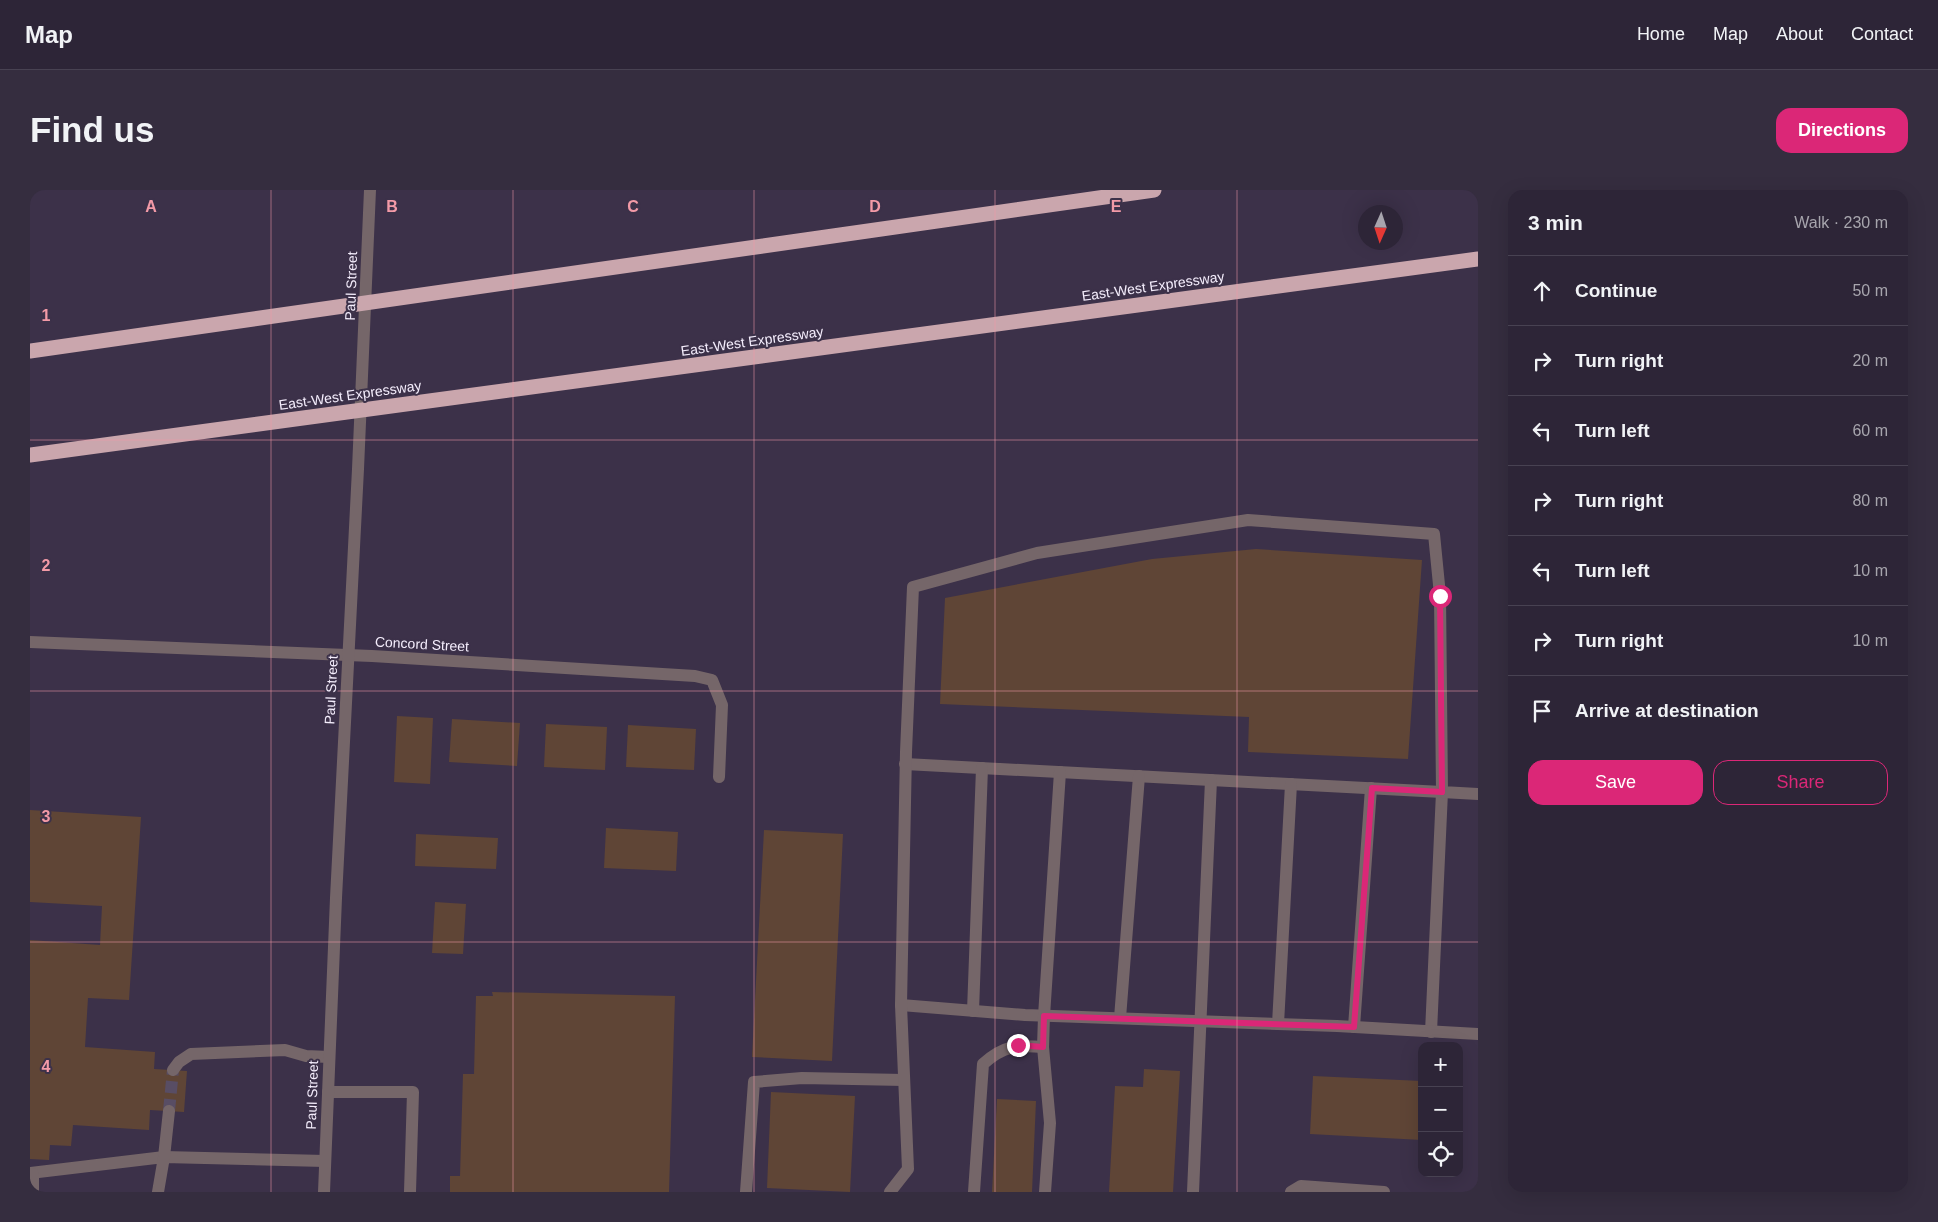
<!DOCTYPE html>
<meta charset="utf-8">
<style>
:root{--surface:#2d2537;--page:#352d3f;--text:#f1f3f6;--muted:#a7a5ad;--line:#484252;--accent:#db2777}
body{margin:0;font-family:Helvetica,sans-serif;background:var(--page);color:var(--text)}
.controls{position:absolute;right:15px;bottom:15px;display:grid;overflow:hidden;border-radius:10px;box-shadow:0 5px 20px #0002}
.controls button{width:45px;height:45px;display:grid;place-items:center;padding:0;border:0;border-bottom:1px solid var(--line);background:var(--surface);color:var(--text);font:25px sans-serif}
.compass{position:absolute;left:1328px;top:15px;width:45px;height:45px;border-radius:50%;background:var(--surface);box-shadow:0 5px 20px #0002;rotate:183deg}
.stop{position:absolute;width:15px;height:15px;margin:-11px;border:4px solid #db2777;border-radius:50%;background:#fff}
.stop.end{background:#db2777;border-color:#fff;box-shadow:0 1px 5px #0008}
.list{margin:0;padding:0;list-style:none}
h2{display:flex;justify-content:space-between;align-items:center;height:65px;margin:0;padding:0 20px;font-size:21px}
h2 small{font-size:16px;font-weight:400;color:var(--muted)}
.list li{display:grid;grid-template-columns:32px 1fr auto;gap:15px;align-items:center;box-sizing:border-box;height:70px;padding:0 20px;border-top:1px solid var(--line)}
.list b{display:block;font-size:19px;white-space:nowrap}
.list em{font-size:16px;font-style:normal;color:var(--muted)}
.actions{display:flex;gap:10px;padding:15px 20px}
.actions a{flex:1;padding:11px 0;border:1px solid var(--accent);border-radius:15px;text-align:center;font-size:18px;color:var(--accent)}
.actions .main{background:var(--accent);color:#fff}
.icon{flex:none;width:28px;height:28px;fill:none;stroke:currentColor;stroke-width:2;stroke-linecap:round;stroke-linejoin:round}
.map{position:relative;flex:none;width:1448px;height:1002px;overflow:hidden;border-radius:15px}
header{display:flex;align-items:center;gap:30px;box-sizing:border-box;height:70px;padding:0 25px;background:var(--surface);border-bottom:1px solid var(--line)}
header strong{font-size:24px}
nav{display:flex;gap:28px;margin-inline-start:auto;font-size:18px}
.intro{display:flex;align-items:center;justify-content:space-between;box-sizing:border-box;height:120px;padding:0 30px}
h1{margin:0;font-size:35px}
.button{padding:12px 22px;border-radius:15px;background:var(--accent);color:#fff;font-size:18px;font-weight:700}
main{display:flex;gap:30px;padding:0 30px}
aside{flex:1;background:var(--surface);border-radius:15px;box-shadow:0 5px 20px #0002}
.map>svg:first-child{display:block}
.building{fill:#5f4536}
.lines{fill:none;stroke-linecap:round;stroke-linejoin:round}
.minor-tunnel{stroke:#584d64;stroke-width:12;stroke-dasharray:12 6;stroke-linecap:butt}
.minor{stroke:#756669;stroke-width:12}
.highway{stroke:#caa6ad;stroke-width:15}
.route{stroke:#db2777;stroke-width:6}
.grid{fill:none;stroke:#f39aa7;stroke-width:1;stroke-opacity:0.55}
.labels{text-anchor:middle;stroke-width:4;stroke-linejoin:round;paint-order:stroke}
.street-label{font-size:14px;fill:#f4edfc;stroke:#3c3149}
.grid-label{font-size:16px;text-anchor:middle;font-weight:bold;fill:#f39aa7;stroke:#3c3149;stroke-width:4;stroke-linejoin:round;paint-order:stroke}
</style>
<header>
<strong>Map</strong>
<nav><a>Home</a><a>Map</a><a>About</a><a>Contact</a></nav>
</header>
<div class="intro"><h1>Find us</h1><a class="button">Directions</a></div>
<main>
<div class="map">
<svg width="1448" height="1002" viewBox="0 0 1448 1002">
<rect width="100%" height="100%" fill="#3c3149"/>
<!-- building -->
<g class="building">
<polygon points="1226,359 1392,370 1378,569 1218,562 1219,527 910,514 915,408 1122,369"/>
<polygon points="367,526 403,528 400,594 364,592"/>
<polygon points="422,529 490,533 487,576 419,572"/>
<polygon points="516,534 577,537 575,580 514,577"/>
<polygon points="598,535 666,539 664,580 596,577"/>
<polygon points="0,620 111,627 99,810 58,808 55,857 125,862 124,879 157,881 154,922 120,920 119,940 43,935 41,956 20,955 19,970 0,969 0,750 70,755 72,716 0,712"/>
<polygon points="576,638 648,642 646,681 574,678"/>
<polygon points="734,640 813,644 802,871 722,867"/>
<polygon points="386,644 468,648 466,679 385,676"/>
<polygon points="405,712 436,714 433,764 402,763"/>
<polygon points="462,802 645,806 639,1002 420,1002 420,986 430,986 433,884 444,884 446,806 463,806"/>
<polygon points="1114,879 1150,881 1143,1002 1079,1002 1085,896 1113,897"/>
<polygon points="1283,886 1392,891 1392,950 1280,944"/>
<polygon points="741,902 825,906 820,1002 737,998"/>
<polygon points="967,909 1006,911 1002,1002 962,1002"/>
</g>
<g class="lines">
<!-- minor-tunnel -->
<polyline class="minor-tunnel" points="139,921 143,880"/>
<!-- minor -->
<g class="minor">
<polyline points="0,452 342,466 665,486 682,490 692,515 689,587"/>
<polyline points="875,574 1412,602 1401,842"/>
<polyline points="871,815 995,825 1307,836 1448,844"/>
<polyline points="943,821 952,578"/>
<polyline points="1090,828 1109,586"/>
<polyline points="1248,834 1261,594"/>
<polyline points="1324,837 1341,598"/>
<polyline points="143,880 149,872 161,864 255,860 276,866 299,867"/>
<polyline points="298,902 383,902 380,1002"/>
<polyline points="0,983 134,967 295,971"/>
<polyline points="3,1002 3,984"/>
<polyline points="128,1002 134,967 139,921"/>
<polyline points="294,1002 306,708 328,279 340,0"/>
<polyline points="716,1002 724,892 772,888 874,890"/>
<polyline points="860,1002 878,979 871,815 876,562 883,397 1007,363 1218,330 1404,344 1410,405 1412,602 1448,604"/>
<path d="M944,1002L953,874C974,855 987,855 1013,857"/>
<polyline points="1015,1002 1020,933 1013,857 1014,826 1030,582"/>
<polyline points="1163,1002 1181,590"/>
<polyline points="1261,1002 1271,996 1354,1002"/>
</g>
<!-- highway -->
<g class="highway">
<polyline points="0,161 1124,0"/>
<polyline points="0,265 1448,69"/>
</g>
</g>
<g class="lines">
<!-- route -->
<polyline class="route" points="988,855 1013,857 1014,826 1324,837 1342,598 1412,602 1410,406"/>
</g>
<!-- grid -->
<path class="grid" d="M241,0V1002M483,0V1002M724,0V1002M965,0V1002M1207,0V1002M0,250H1448M0,501H1448M0,752H1448"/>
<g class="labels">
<!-- street labels -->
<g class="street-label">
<text transform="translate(321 96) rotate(-88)" y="5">Paul Street</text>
<text transform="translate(1123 96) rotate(-8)" y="5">East-West Expressway</text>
<text transform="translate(722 151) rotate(-8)" y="5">East-West Expressway</text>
<text transform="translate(320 205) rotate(-8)" y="5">East-West Expressway</text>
<text transform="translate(392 454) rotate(3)" y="5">Concord Street</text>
<text transform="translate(301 500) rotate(-87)" y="5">Paul Street</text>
<text transform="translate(282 905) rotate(-88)" y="5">Paul Street</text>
</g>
</g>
<g class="grid-label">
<text x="121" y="22">A</text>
<text x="362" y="22">B</text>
<text x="603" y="22">C</text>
<text x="845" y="22">D</text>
<text x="1086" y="22">E</text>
<text x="16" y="131">1</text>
<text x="16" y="381">2</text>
<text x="16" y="632">3</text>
<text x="16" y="882">4</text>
</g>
</svg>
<div class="controls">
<button>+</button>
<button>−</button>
<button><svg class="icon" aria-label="locate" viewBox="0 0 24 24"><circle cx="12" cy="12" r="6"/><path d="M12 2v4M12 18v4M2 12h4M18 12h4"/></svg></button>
</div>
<svg class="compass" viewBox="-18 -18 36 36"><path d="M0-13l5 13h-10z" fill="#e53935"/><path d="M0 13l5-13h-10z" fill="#a7a5ad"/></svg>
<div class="stop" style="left:1410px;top:406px"></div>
<div class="stop end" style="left:988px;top:855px"></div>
</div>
<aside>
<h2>3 min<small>Walk · 230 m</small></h2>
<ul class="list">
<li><svg class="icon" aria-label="ahead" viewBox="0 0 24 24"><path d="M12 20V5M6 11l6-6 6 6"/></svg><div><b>Continue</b></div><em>50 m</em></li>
<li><svg class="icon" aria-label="right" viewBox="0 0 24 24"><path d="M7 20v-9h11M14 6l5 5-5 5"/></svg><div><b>Turn right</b></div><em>20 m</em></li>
<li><svg class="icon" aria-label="left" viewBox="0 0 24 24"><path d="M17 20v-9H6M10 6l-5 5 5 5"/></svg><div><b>Turn left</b></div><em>60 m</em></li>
<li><svg class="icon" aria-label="right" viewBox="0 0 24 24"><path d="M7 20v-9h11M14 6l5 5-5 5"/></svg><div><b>Turn right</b></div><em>80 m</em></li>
<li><svg class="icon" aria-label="left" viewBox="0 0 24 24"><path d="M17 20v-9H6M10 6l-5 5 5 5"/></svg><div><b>Turn left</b></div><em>10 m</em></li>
<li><svg class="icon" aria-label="right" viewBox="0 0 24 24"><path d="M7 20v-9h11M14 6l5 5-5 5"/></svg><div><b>Turn right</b></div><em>10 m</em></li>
<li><svg class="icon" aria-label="arrive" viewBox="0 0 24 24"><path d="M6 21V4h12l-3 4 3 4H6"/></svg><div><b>Arrive at destination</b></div></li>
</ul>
<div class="actions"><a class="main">Save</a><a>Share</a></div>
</aside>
</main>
